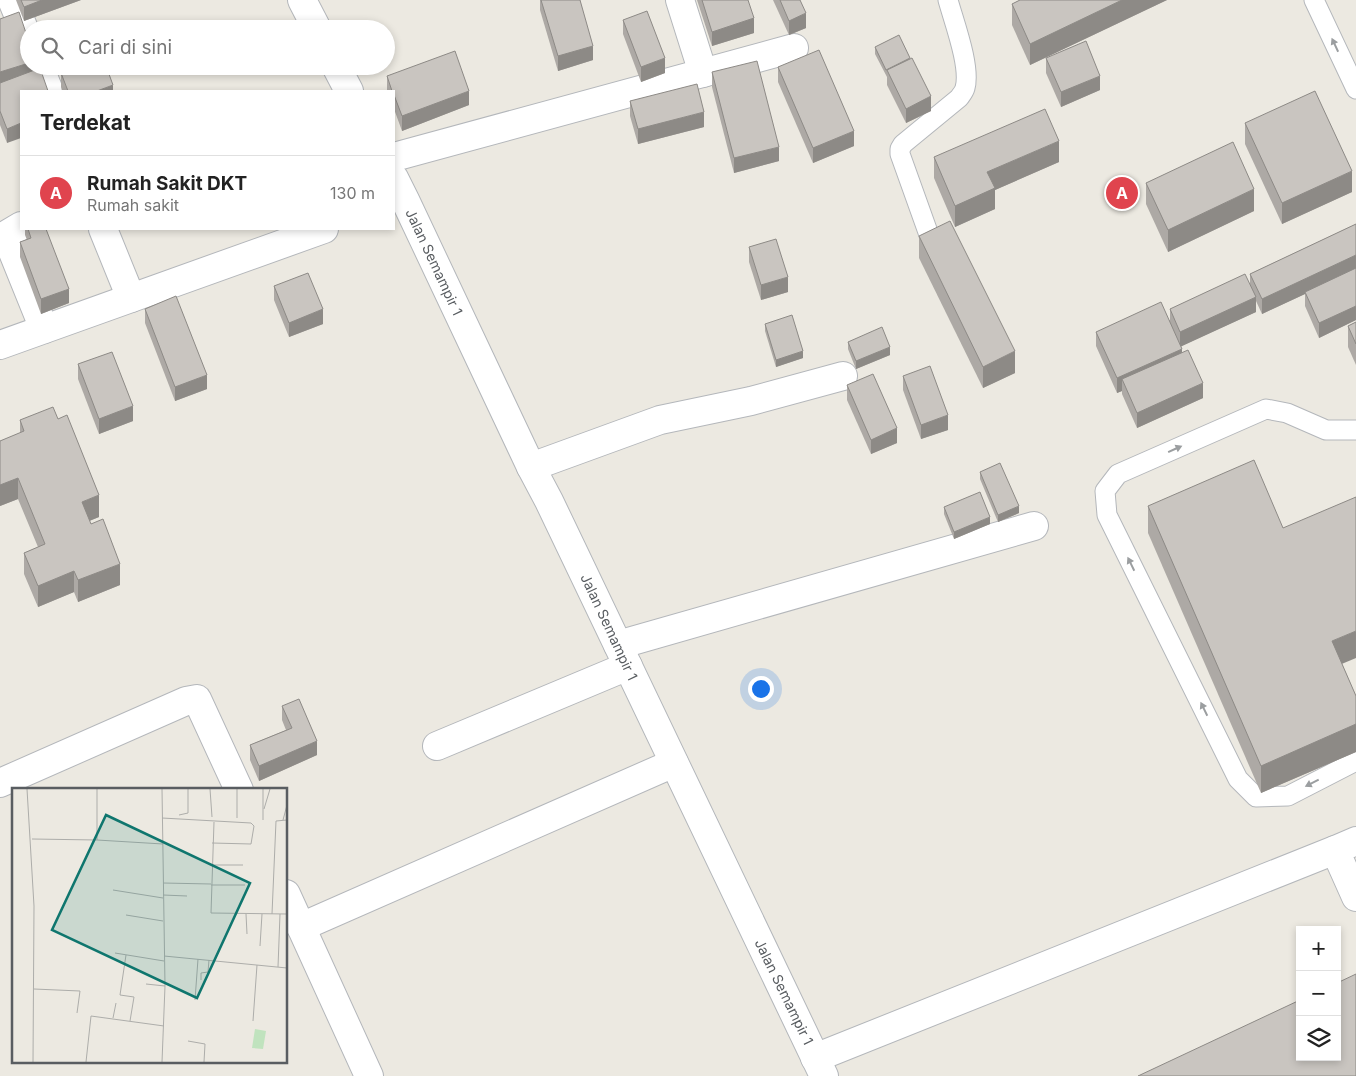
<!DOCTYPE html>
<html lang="id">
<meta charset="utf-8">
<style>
:root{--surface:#fff;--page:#f6f6f6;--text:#222;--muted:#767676;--line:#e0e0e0;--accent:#2563eb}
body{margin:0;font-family:Inter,sans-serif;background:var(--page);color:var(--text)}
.controls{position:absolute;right:15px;bottom:15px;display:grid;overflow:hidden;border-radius:0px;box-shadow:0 2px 8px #0003}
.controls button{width:45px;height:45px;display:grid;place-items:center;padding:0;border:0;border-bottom:1px solid var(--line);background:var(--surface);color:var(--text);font:25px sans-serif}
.you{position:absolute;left:760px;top:688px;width:18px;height:18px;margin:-12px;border:4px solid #fff;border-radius:50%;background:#1a73e8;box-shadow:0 0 0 8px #1a73e833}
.badge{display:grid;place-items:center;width:32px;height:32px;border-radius:50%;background:var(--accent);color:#fff;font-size:16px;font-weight:700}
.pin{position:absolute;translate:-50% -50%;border:2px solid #fff;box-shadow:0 1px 5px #0006}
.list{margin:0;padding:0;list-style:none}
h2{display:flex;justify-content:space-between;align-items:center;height:65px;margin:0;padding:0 20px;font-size:21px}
h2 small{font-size:16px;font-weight:400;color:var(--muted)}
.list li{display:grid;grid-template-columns:32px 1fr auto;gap:15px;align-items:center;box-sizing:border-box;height:75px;padding:0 20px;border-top:1px solid var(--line)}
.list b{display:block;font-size:19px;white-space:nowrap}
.list p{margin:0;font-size:16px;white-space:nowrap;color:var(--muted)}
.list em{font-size:16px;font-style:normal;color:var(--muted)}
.icon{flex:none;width:28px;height:28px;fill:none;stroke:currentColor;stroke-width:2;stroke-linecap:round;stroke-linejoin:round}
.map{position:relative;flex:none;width:1356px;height:1076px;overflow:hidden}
.search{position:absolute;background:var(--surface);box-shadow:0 2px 8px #0003;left:20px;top:20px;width:375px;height:55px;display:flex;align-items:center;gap:12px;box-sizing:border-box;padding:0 18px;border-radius:28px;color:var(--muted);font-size:19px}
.panel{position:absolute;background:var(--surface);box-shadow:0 2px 8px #0003;left:20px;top:90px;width:375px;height:140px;border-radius:0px}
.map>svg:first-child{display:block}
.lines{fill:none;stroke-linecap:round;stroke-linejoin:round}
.service-casing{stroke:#b4b7bb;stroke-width:21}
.minor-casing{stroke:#b4b7bb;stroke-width:30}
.tertiary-casing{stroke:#b4b7bb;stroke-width:30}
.service{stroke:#fff;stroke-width:19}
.minor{stroke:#fff;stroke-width:28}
.tertiary{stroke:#fff;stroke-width:28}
.wall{fill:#ada9a5}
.shaded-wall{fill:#8d8a86}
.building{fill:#c9c5c0;stroke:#8d8a86}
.oneway{fill:#9b9ea0}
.labels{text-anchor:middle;stroke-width:4.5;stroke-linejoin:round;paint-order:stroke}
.street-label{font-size:14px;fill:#595d61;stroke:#fff}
.inset-road{fill:none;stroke:#adadaa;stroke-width:1}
.view{fill:#0f766e;fill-opacity:0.15;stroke:#0f766e;stroke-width:2.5}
.inset-edge{fill:none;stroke:#595d61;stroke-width:2.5}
</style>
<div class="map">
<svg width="1356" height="1076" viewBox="0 0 1356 1076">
<rect width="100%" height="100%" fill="#ece9e1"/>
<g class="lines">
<defs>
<g id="service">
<polyline points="1314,0 1356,89"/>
<path d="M934,249L900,154V149L903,144L959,98C961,95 964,92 965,88C971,67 954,22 948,0"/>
<polyline points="1356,430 1326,430 1287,413 1266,409 1118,474 1105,491 1107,515 1238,779 1256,797 1288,796 1356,761"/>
</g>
<g id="minor">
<polyline points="12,0 29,41"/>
<polyline points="680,0 703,73"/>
<polyline points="39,66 49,91"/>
<polyline points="394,157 794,48"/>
<polyline points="21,226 6,235 44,329"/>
<polyline points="103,229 131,298"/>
<polyline points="0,345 324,229"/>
<polyline points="531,467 660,420 751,401 843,376"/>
<polyline points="618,645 1034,526"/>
<polyline points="437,746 628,666"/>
<polyline points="0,783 186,701 197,699 239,790"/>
<polyline points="1356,841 1335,850 1356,897"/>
<polyline points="286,894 369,1076"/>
<polyline points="301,927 674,763"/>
<polyline points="815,1058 1335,850"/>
</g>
<g id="tertiary">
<polyline points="302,0 317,29"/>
<polyline points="336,66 349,91"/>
<polyline points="394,178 405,200 531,467 549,501 824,1076"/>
</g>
</defs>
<!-- service casing -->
<use href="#service" class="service-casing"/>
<!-- minor casing -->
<use href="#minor" class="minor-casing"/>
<!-- tertiary casing -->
<use href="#tertiary" class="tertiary-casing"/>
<!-- service -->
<use href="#service" class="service"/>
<!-- minor -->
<use href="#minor" class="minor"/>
<!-- tertiary -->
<use href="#tertiary" class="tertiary"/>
</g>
<!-- wall -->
<g class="wall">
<polygon points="16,0 81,0 24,21"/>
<polygon points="540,0 580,0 593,60 558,71 540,10"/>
<polygon points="697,0 748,0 754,33 712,46"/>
<polygon points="773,0 800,0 806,28 789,35"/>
<polygon points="1020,0 1167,0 1030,65 1012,25 1012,4"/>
<polygon points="0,19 35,66 7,143 0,125"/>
<polygon points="623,20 665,73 641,82 623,34"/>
<polygon points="875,47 910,59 931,111 906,123 887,85 887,77 875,54"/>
<polygon points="1046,58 1100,90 1061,107 1046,73"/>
<polygon points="778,67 854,146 813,163 778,82"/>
<polygon points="712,72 779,161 734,173 712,87"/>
<polygon points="61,73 113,91 62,91 61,87"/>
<polygon points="387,76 469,105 402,131 394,109 394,91 387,91"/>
<polygon points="630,101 704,127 638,144 630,116"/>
<polygon points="1245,123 1352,192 1282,224 1245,144"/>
<polygon points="934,157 1059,162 995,190 995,209 955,227 934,178"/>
<polygon points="1146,183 1254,211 1168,252 1146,204"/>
<polygon points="1356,224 1356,320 1319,338 1305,306 1305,294 1262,314 1256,301 1256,312 1181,346 1182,352 1203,398 1137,428 1122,394 1122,391 1117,393 1096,346 1096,332 1170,320 1170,309 1250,285 1250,274"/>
<polygon points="25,229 46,229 69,303 41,314 20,257 20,242 27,240 25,235"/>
<polygon points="919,236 1015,373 983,388 919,258"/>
<polygon points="749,247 788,292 761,300 749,262"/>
<polygon points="274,286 323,324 289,337 274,300"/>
<polygon points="145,309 207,389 175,401 145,323"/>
<polygon points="1356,322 1356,365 1348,347 1348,326"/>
<polygon points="765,324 803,358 776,367 765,331"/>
<polygon points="848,342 890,355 856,369 848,349"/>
<polygon points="78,364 133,421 99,434 78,379"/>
<polygon points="903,376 948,430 921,439 903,390"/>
<polygon points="847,385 897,443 871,454 847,400"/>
<polygon points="20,420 99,517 89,521 120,585 78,602 74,592 38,607 24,574 24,553 38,547 18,499 0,506 0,441 20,433"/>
<polygon points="980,472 1019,513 998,522 980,479"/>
<polygon points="1148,506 1342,664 1356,696 1356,752 1261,793 1148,533"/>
<polygon points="944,507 990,524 954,539 944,514"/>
<polygon points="282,706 317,755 259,781 250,760 250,745 286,730 282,720"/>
</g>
<!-- shaded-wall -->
<g class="shaded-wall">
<polygon points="42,0 81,0 24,21 24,7"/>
<polygon points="1122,0 1167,0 1030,65 1030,44"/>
<polygon points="806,13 806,28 789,35 789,21"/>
<polygon points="754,18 754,33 712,46 712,32"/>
<polygon points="593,46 593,60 558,71 558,56"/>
<polygon points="665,58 665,73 641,82 641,67"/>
<polygon points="29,63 29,66 35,66 35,75 0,87 0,72"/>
<polygon points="1100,76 1100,90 1061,107 1061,92"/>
<polygon points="113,85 113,91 97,91"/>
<polygon points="469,91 469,105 402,131 402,116"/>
<polygon points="931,96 931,111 906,123 906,109"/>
<polygon points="704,112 704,127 638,144 638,129"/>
<polygon points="21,123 21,138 7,143 7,129"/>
<polygon points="854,131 854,146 813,163 813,148"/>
<polygon points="1059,141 1059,162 995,190 995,209 955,227 955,206 987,172"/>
<polygon points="779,147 779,161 734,173 734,158"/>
<polygon points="1352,171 1352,192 1282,224 1282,203"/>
<polygon points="1254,189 1254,211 1168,252 1168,230"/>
<polygon points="1356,255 1356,270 1305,292 1305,294 1262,314 1262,299"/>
<polygon points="788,277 788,292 761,300 761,285"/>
<polygon points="69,289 69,303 41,314 41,299"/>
<polygon points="1256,297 1256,312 1180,347 1180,332"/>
<polygon points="1356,306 1356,320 1319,338 1319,323"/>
<polygon points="323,309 323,324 289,337 289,323"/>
<polygon points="890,347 890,355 856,369 856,361"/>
<polygon points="1182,349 1182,363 1122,379 1122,391 1117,393 1117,378"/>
<polygon points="803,351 803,358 776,367 776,360"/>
<polygon points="1015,351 1015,373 983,388 983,367"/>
<polygon points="207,375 207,389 175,401 175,387"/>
<polygon points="1203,383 1203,398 1137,428 1137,413"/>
<polygon points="133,406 133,421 99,434 99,419"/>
<polygon points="948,415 948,430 921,439 921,425"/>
<polygon points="897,428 897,443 871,454 871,440"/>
<polygon points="18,478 18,499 0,506 0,485"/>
<polygon points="99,495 99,517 82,524 82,502"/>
<polygon points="1019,506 1019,513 998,522 998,515"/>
<polygon points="990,517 990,524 954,539 954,532"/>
<polygon points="120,564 120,585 78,602 78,580"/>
<polygon points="74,571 74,592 38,607 38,586"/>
<polygon points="1356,631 1356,658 1332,668 1332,641"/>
<polygon points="1356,724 1356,752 1261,793 1261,766"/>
<polygon points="317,741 317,755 259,781 259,766"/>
</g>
<!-- building -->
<g class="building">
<polygon points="21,0 42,0 24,7"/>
<polygon points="541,0 580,0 593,46 558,56"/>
<polygon points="702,0 748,0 754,18 712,32"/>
<polygon points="780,0 800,0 806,13 789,21"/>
<polygon points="1020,0 1122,0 1030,44 1012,4"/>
<polygon points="647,11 665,58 641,67 623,20"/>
<polygon points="19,12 29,42 29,63 0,72 0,19"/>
<polygon points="899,35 910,58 886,70 875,47"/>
<polygon points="1086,41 1100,76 1061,92 1046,58"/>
<polygon points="819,50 854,131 813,148 778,67"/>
<polygon points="455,51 469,91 402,116 394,95 394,91 392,91 387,76"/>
<polygon points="912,58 931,96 906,109 887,70"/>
<polygon points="757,61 779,147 734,158 712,72"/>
<polygon points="77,66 106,66 113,85 97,91 68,91 61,73"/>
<polygon points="40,68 48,91 21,91 21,123 7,129 0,111 0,83"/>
<polygon points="697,84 704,112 638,129 630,101"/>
<polygon points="1315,91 1352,171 1282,203 1245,123"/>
<polygon points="1045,109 1059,141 987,172 995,188 955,206 934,157"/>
<polygon points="1233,142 1254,189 1168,230 1146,183"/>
<polygon points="950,221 1015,351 983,367 919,236"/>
<polygon points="1356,224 1356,255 1262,299 1250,274"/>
<polygon points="28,229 46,229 69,289 41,299 20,242 31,238"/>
<polygon points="776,239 788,277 761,285 749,247"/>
<polygon points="1356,268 1356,306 1319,323 1305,292"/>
<polygon points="308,273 323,309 289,323 274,286"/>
<polygon points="1245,274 1256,297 1180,332 1170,309"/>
<polygon points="176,296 207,375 175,387 145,309"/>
<polygon points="1161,302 1182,349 1117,378 1096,332"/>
<polygon points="792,315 803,351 776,360 765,324"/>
<polygon points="1356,322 1356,344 1348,326"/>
<polygon points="882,327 890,347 856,361 848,342"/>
<polygon points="1188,350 1203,383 1137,413 1122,379"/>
<polygon points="112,352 133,406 99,419 78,364"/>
<polygon points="930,366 948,415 921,425 903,376"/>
<polygon points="873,374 897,428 871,440 847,385"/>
<polygon points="53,407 58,419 67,415 99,495 82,502 91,524 103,519 120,564 78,580 74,571 38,586 24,553 45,544 18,478 0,485 0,441 24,431 20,420"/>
<polygon points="1254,460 1283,528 1356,497 1356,631 1332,641 1356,696 1356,724 1261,766 1148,506"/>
<polygon points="1000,463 1019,506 998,515 980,472"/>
<polygon points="980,492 990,517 954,532 944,507"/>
<polygon points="299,699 317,741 259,766 250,745 292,728 282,706"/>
<polygon points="1356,974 1356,1076 1138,1076 1300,1000 1300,1057 1337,1057 1337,983"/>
</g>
<!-- one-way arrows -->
<defs><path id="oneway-solid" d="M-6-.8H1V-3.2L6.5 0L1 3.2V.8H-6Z" transform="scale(1.25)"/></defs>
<g class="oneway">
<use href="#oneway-solid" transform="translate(1335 45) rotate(-115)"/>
<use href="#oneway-solid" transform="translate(1175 449) rotate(-24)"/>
<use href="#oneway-solid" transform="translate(1131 564) rotate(-116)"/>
<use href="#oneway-solid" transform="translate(1204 709) rotate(-116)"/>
<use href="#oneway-solid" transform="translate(1312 783) rotate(153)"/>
</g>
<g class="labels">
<!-- street labels -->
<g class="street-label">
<text transform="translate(434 262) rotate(65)" y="5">Jalan Semampir 1</text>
<text transform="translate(609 627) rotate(65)" y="5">Jalan Semampir 1</text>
<text transform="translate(784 992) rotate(64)" y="5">Jalan Semampir 1</text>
</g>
</g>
<!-- overview -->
<g transform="translate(12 788)">
<rect width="275" height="275" fill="#ece9e1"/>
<path d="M243,241L254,243L251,261L240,260Z" fill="#c0e3be"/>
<path class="inset-road" d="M15,1L22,118L21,274M150,1L153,198L150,274M198,1L200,29M251,1V32M252,21L258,1M167,27L176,25V1M150,30L239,35L242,38L239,56L200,55M225,30V1M271,32L275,17M202,34L199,125L275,126M20,51L85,52V1M85,52L151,56M199,77H231M151,95L199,96M199,97H233M101,102L151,110M151,107L175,108M234,126L235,146M260,126L264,33L275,32M114,127L151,133M248,158L250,126M103,165L152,173M114,167L108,207L122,209L118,233M152,168L275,180M266,179L268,126M189,192V185L196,184L197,172M134,196L153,198M22,201L68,203L65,225M183,212L186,171M101,230L104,215M241,233L245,177M176,253L193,256L192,274M74,274L79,228L152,238"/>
<path class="view" d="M94,27L238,95L185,210L40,142Z"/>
<rect width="275" height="275" class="inset-edge"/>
</g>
</svg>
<div class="controls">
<button>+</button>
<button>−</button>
<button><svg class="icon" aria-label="layers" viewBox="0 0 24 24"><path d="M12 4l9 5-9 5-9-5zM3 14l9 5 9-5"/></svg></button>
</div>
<div class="you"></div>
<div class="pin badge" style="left:1122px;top:193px;background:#e0444e">A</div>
<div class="search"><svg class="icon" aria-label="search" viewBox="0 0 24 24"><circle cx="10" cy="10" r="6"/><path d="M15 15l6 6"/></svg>Cari di sini</div>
<section class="panel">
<h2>Terdekat<small></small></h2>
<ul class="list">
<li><span class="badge" style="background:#e0444e">A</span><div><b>Rumah Sakit DKT</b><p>Rumah sakit</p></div><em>130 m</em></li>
</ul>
</section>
</div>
